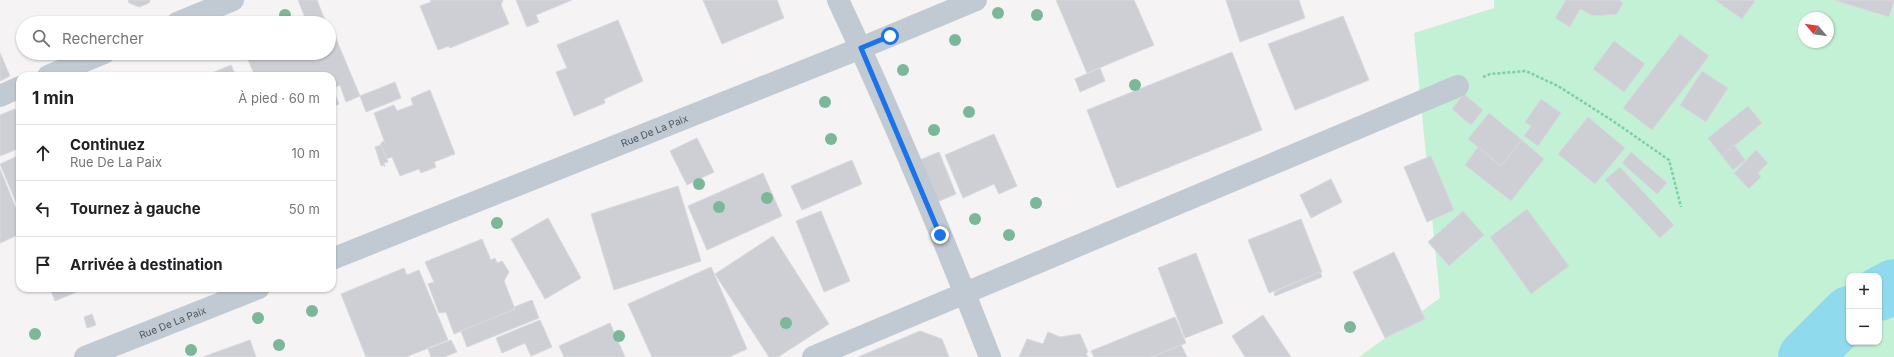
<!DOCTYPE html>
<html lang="fr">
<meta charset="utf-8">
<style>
:root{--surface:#fff;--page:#f6f6f6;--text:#202124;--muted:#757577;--line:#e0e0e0}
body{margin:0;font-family:Inter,sans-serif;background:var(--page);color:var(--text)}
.controls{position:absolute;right:12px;bottom:12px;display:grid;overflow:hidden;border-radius:8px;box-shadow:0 1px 3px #0004}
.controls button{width:36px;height:36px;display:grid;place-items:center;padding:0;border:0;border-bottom:1px solid var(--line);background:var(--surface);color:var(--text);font:20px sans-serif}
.compass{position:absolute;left:1798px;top:12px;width:36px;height:36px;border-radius:50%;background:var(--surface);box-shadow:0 1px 3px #0004;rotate:299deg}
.stop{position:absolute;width:12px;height:12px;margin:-9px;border:3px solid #1a73e8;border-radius:50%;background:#fff}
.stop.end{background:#1a73e8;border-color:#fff;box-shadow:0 1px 4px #0008}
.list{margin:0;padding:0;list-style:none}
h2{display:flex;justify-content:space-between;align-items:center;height:52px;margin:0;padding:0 16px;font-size:17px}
h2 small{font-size:13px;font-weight:400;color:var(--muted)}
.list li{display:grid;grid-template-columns:26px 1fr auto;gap:12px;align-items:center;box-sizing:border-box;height:56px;padding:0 16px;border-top:1px solid var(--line)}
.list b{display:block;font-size:15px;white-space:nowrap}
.list p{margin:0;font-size:13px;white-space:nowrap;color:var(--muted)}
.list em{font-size:13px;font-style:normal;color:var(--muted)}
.icon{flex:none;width:22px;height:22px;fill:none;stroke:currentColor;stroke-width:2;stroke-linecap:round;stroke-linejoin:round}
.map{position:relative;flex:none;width:1894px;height:357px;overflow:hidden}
.search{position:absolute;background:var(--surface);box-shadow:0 1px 3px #0004;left:16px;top:16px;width:320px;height:44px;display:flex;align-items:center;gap:10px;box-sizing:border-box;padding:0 14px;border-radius:22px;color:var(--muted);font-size:15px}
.panel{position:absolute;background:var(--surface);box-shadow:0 1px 3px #0004;left:16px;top:72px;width:320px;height:220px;border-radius:12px}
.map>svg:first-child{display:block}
.green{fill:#c3f1d5;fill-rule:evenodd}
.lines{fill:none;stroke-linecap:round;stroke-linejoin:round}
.river{stroke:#90daee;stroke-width:54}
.building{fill:#cdcfd5;stroke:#d7d9de}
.path{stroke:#7ad0a6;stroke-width:2.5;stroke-dasharray:3 2;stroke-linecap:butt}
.minor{stroke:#c1cad2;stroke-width:22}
.tree{fill:#7bb799}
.route{stroke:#1a73e8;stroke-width:5}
.labels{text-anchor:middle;stroke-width:4;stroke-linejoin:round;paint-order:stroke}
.street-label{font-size:10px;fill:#4a5661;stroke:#fff}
</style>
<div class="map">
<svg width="1894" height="357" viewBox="0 0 1894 357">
<rect width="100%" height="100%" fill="#f5f3f3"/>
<!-- green -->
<path class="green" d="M1494,0H1894V357H1359L1440,298L1414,33L1494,8ZM1804,18H1828V42H1804ZM1849,276H1879V342H1849Z"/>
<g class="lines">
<!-- river -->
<g class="river">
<polyline points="1879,294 1894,286"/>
<polyline points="1805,357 1849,313"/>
</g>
</g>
<!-- building -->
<g class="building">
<polygon points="128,0 150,0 149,3 139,7 129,3"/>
<polygon points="298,0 317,0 326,23 307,23"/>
<polygon points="430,0 503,0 501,5 509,24 450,48 449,46 438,50 420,6 431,2"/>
<polygon points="516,0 572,0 536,15 539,22 527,27"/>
<polygon points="703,0 777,0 784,18 722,44"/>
<polygon points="1056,0 1134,0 1154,45 1087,73"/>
<polygon points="1226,0 1299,0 1305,18 1240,42"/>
<polygon points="1566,0 1619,0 1623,3 1617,14 1594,16 1580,9 1570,27 1555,18"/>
<polygon points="1715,0 1753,0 1755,1 1742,19"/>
<polygon points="1834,0 1894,0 1894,1 1889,17"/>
<polygon points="1343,16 1369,80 1295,110 1268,44"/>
<polygon points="618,20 643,81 604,99 605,103 574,116 556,72 567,68 557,45"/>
<polygon points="332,29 360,96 346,102 340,85 332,89 332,76 255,76 246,55 250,53 329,53 329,30"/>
<polygon points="1680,34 1709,56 1652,130 1623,108"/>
<polygon points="1614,41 1645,64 1624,92 1593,69"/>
<polygon points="1232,52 1262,130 1117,188 1087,110"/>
<polygon points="0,53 10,76 0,81"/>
<polygon points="231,65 236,76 205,76"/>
<polygon points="1100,68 1105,81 1080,92 1075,79"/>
<polygon points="1702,71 1728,88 1706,122 1680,105"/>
<polygon points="395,82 401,98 366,112 360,96"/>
<polygon points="430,90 455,154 434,162 436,167 421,173 419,169 400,176 392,157 386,159 380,145 383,141 385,143 374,113 394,105 397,111 413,105 411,98"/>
<polygon points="335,94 339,104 332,107 332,95"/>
<polygon points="1464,94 1483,110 1471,125 1452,109"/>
<polygon points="1541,99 1561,113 1538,146 1524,136 1531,126 1525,122"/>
<polygon points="1748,106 1762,123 1722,156 1708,138"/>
<polygon points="15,109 16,111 20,110 20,148 0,156 0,115"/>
<polygon points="1489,113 1522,140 1501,166 1468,139"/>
<polygon points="1588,117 1625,148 1595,184 1558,154"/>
<polygon points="994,134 1017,186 999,194 994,184 963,198 945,155"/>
<polygon points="697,138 714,172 687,185 670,151"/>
<polygon points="1522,140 1544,159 1511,201 1465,165 1478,147 1501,166"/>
<polygon points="381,145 388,162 384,163 385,167 383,165 381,166 375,147"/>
<polygon points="1734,145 1745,160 1733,170 1722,156"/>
<polygon points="1756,150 1768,163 1758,173 1761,177 1749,189 1734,173"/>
<polygon points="939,152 956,194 932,204 915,162"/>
<polygon points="1631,152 1667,183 1657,194 1622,163"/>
<polygon points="20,155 20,212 0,164"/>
<polygon points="1431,156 1454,210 1427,222 1404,167"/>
<polygon points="852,160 862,184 802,210 791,186"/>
<polygon points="1620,167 1674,225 1660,238 1605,180"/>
<polygon points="0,169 20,218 20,234 0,243"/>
<polygon points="763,173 782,216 707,250 688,206"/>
<polygon points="1331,179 1342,202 1311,218 1300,195"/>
<polygon points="678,186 701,261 614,290 591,214"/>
<polygon points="1527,209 1569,266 1531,294 1490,237"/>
<polygon points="821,211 850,281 824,292 796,221"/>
<polygon points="1463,211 1484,235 1449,266 1428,242"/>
<polygon points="548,218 581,278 545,299 511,239"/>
<polygon points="1301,219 1322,272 1269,293 1248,240"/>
<polygon points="773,236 829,324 778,357 769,357 715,274"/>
<polygon points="482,239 491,260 495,258 497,263 502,261 509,272 504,281 515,309 454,334 446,312 439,313 428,284 434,282 425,262"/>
<polygon points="1394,252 1425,319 1385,338 1353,272"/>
<polygon points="1196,253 1223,323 1185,338 1158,268"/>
<polygon points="711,267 747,349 729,357 652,357 628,304"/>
<polygon points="404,268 407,275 419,270 448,340 406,357 366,357 341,294"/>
<polygon points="1320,272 1322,277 1275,296 1274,292"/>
<polygon points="50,288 86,288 55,301"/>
<polygon points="532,300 539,318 467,347 461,331 515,309 514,307"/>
<polygon points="92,314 96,325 87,328 84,317"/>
<polygon points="1263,315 1291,357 1245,357 1232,336"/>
<polygon points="1175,317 1186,343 1151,357 1094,357 1091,351"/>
<polygon points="540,320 552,347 531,356 525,343 502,353 496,338"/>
<polygon points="610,323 625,357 564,357 559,346"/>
<polygon points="920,331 942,339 949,357 858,357"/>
<polygon points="1048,332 1060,337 1080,334 1088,352 1086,353 1088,357 1019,357 1027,339 1043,344"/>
<polygon points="250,340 256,357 203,357"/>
<polygon points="451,340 457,352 444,357 431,357 428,349"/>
<polygon points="1181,345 1187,357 1151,357"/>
</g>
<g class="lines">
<!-- path -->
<polyline class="path" points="1483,77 1490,74 1526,71 1558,86 1613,121 1669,160 1681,207"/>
<!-- minor -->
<g class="minor">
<path d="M838,0C893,117 943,237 990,357"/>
<polyline points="177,23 233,0"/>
<polyline points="48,76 104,53"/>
<polyline points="0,96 20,87"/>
<path id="s1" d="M332,259L861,48L976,0"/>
<path id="s2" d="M85,357L259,288"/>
<polyline points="813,357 1458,86"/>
</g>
</g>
<!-- trees -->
<g class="tree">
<circle cx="998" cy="13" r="6"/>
<circle cx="285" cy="15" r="6"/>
<circle cx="1037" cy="15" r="6"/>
<circle cx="955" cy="40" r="6"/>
<circle cx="903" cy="70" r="6"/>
<circle cx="1135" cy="85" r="6"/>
<circle cx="825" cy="102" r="6"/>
<circle cx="969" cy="112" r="6"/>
<circle cx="934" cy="130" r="6"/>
<circle cx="831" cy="139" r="6"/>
<circle cx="699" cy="184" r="6"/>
<circle cx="767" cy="198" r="6"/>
<circle cx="1036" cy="203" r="6"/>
<circle cx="719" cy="207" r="6"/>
<circle cx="975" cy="219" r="6"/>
<circle cx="497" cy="223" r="6"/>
<circle cx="1009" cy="235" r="6"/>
<circle cx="312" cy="311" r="6"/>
<circle cx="258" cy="318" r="6"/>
<circle cx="786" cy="323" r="6"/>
<circle cx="1350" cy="327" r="6"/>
<circle cx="35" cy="334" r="6"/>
<circle cx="619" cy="336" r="6"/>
<circle cx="279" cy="345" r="6"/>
<circle cx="191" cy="350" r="6"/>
</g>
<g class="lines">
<!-- route -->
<polyline class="route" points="890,36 861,48 940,235"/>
</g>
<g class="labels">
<!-- street labels -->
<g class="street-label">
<text dy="4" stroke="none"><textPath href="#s1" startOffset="347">Rue De La Paix</textPath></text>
<text dy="4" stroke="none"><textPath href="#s2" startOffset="94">Rue De La Paix</textPath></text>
</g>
</g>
</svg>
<div class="controls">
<button>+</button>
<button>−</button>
</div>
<svg class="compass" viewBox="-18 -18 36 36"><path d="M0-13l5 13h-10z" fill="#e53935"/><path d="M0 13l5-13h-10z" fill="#757577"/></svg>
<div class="stop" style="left:890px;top:36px"></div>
<div class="stop end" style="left:940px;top:235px"></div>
<div class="search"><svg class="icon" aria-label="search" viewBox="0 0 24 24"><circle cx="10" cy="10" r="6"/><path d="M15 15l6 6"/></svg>Rechercher</div>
<section class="panel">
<h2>1 min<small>À pied · 60 m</small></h2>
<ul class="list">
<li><svg class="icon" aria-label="ahead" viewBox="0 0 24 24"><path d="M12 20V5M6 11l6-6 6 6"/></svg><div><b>Continuez</b><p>Rue De La Paix</p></div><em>10 m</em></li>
<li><svg class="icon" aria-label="left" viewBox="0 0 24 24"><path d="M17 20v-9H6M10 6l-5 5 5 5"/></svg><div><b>Tournez à gauche</b></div><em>50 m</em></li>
<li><svg class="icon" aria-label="arrive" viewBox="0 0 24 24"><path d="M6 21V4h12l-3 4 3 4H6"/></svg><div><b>Arrivée à destination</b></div></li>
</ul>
</section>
</div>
